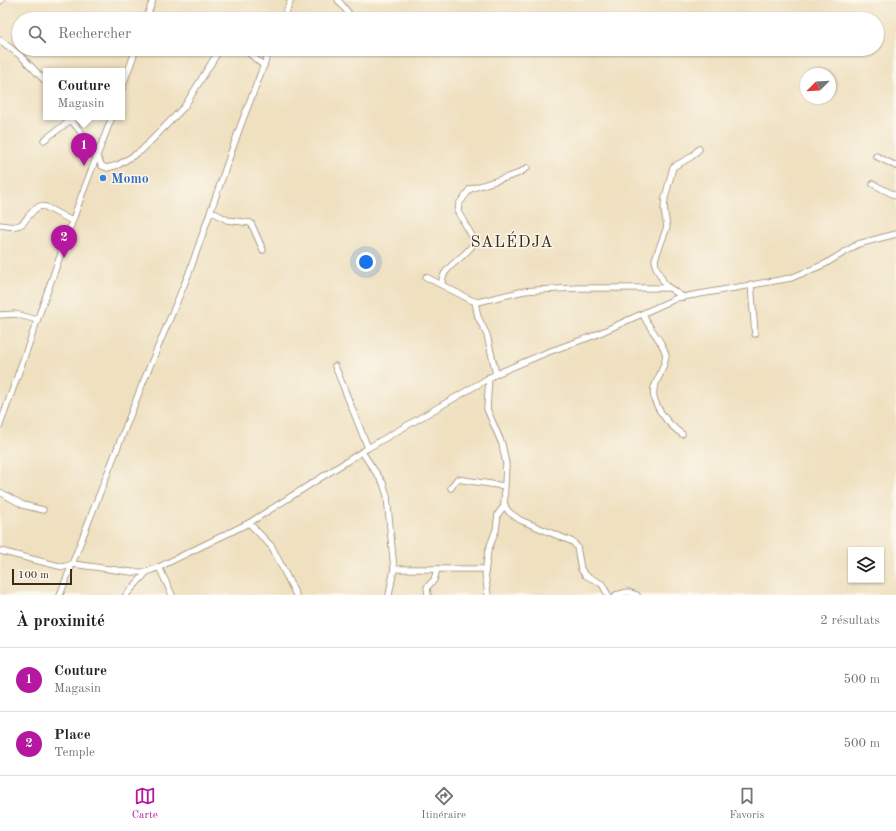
<!DOCTYPE html>
<html lang="fr">
<meta charset="utf-8">
<style>
:root{--surface:#fff;--page:#f6f6f6;--text:#222;--muted:#767676;--line:#e0e0e0;--accent:#b5179e}
body{margin:0;font-family:"Old Standard TT",serif;background:var(--page);color:var(--text)}
.controls{position:absolute;right:12px;bottom:12px;display:grid;overflow:hidden;border-radius:0px;box-shadow:0 1px 3px #0004}
.controls button{width:36px;height:36px;display:grid;place-items:center;padding:0;border:0;border-bottom:1px solid var(--line);background:var(--surface);color:var(--text);font:20px sans-serif}
.compass{position:absolute;left:800px;top:68px;width:36px;height:36px;border-radius:50%;background:var(--surface);box-shadow:0 1px 3px #0004;rotate:246deg}
.scale{position:absolute;left:12px;bottom:10px;width:60px;box-sizing:border-box;padding-left:4px;border:2px solid #3b2a1e;border-top:0;font-size:11px;line-height:14px;white-space:nowrap;color:#3b2a1e;-webkit-text-stroke:3px #fbf7ec;paint-order:stroke}
.you{position:absolute;left:366px;top:262px;width:14px;height:14px;margin:-10px;border:3px solid #fff;border-radius:50%;background:#1a73e8;box-shadow:0 0 0 6px #1a73e833}
.badge{display:grid;place-items:center;width:26px;height:26px;border-radius:50%;background:var(--accent);color:#fff;font-size:13px;font-weight:700}
.pin{position:absolute;translate:-50% -33px;filter:drop-shadow(0 1px 2px #0008)}
.pin::after{content:'';position:absolute;top:21px;width:14px;height:12px;background:inherit;clip-path:polygon(0 0,100% 0,50% 100%)}
.popup{position:absolute;left:43px;top:68px;width:82px;height:52px;box-sizing:border-box;display:grid;place-content:center;border-radius:0px;background:var(--surface);filter:drop-shadow(0 1px 3px #0005);font-size:13px;white-space:nowrap;color:var(--muted)}
.popup b{font-size:15px;color:var(--text)}
.popup::after{content:'';position:absolute;left:50%;top:100%;margin-left:-8px;border:8px solid transparent;border-top-color:var(--surface)}
.list{margin:0;padding:0;list-style:none}
h2{display:flex;justify-content:space-between;align-items:center;height:52px;margin:0;padding:0 16px;font-size:17px}
h2 small{font-size:13px;font-weight:400;color:var(--muted)}
.list li{display:grid;grid-template-columns:26px 1fr auto;gap:12px;align-items:center;box-sizing:border-box;height:64px;padding:0 16px;border-top:1px solid var(--line)}
.list b{display:block;font-size:15px;white-space:nowrap}
.list p{margin:0;font-size:13px;white-space:nowrap;color:var(--muted)}
.list em{font-size:13px;font-style:normal;color:var(--muted)}
.icon{flex:none;width:22px;height:22px;fill:none;stroke:currentColor;stroke-width:2;stroke-linecap:round;stroke-linejoin:round}
.map{position:relative;flex:none;width:896px;height:595px;overflow:hidden}
.search{position:absolute;background:var(--surface);box-shadow:0 1px 3px #0004;left:12px;right:12px;top:12px;height:44px;display:flex;align-items:center;gap:10px;box-sizing:border-box;padding:0 14px;border-radius:22px;color:var(--muted);font-size:15px}
.sheet{height:180px;background:var(--surface)}
nav{display:flex;justify-content:space-around;align-items:center;box-sizing:border-box;height:56px;border-top:1px solid var(--line);background:var(--surface);font-size:11px;color:var(--muted)}
nav a{display:grid;justify-items:center;gap:2px}
nav .on{color:var(--accent)}
.map>svg:first-child{display:block}
.lines{fill:none;stroke-linecap:round;stroke-linejoin:round}
.minor-casing{stroke:#95856f;stroke-width:7}
.minor{stroke:#fff;stroke-width:5.5}
.shop-dot{fill:#3f7fe0;stroke:#fbf7ec;stroke-width:1.5}
.labels{text-anchor:middle;stroke-width:3;stroke-linejoin:round;paint-order:stroke}
.shop-label{font-size:14px;font-weight:bold;fill:#366cbe;stroke:#fbf7ec;text-anchor:start}
.quarter-label{font-size:16px;letter-spacing:1px;fill:#3b2a1e;stroke:#fbf7ec}
</style>
<div class="map">
<svg width="896" height="595" viewBox="0 0 896 595">
<rect width="100%" height="100%" fill="#fbf7ec"/>
<filter id="ink" filterUnits="userSpaceOnUse"><feTurbulence type="fractalNoise" baseFrequency=".025" numOctaves="2"/><feDisplacementMap in="SourceGraphic" scale="8" xChannelSelector="R" yChannelSelector="G"/><feConvolveMatrix kernelMatrix="1 2 1 2 8 2 1 2 1" color-interpolation-filters="sRGB"/></filter>
<filter id="wash" filterUnits="userSpaceOnUse"><feTurbulence type="fractalNoise" baseFrequency=".012" numOctaves="4" result="noise"/><feDisplacementMap in="SourceGraphic" scale="16" xChannelSelector="R" yChannelSelector="G"/><feGaussianBlur stdDeviation="0.9" result="paint"/><feColorMatrix in="noise" values="0 0 0 0 0 0 0 0 0 0 0 0 0 0 0 0 0 1.4 0 .05"/><feComposite in="paint" operator="in"/></filter>
<g filter="url(#wash)">
<rect width="100%" height="100%" fill="#efe0c0"/>
</g>
<g filter="url(#ink)">
<g class="lines">
<defs>
<g id="minor">
<polyline points="338,0 353,19"/>
<polyline points="0,1 1,0"/>
<polyline points="146,19 153,0"/>
<polyline points="283,19 291,0"/>
<polyline points="0,40 22,57 46,82"/>
<polyline points="244,49 264,66"/>
<polyline points="122,88 136,49"/>
<polyline points="44,140 71,120 88,141 102,166 107,168 118,165 141,151 184,107 220,49"/>
<polyline points="876,156 896,166"/>
<polyline points="873,184 896,196"/>
<polyline points="211,211 227,220 251,223 263,250"/>
<path d="M0,225C31,231 20,217 40,206L46,207L72,221"/>
<polyline points="426,277 471,300 478,302 524,291 537,290 578,288 667,288"/>
<path d="M442,284C440,267 469,256 475,241L458,212L459,204L470,189L517,174L527,168"/>
<polyline points="751,284 755,334"/>
<polyline points="683,297 665,285 656,267 655,259 667,227 664,209 665,198 673,167 691,157 699,149"/>
<polyline points="475,302 478,317 487,335 496,374"/>
<path d="M643,314C648,329 661,337 666,355C665,367 658,377 654,388C650,404 670,426 682,434"/>
<polyline points="0,315 16,314 37,320"/>
<polyline points="335,366 368,448"/>
<polyline points="489,377 487,409 502,444 506,464 504,505 509,512 520,520 573,542 577,547 581,569 585,575 602,584 608,595"/>
<polyline points="0,425 81,197 112,117"/>
<polyline points="362,452 383,483 387,496 394,569 389,595"/>
<polyline points="451,488 457,479 504,486"/>
<polyline points="0,492 23,505 43,510"/>
<polyline points="249,523 272,547 296,595"/>
<polyline points="0,551 63,567 73,564 131,572 147,572 159,567 249,523 368,448 496,374 548,352 593,336 677,298 791,278 825,264 858,244 896,234"/>
<polyline points="159,567 172,595"/>
<polyline points="394,569 485,569"/>
<polyline points="60,595 142,385 189,273 240,127 270,49"/>
<polyline points="126,595 147,572"/>
<polyline points="428,595 427,587 434,580 437,569"/>
<polyline points="488,595 485,573 488,551 496,530 498,514 505,505"/>
<polyline points="616,595 628,592 637,595"/>
</g>
</defs>
<!-- minor casing -->
<use href="#minor" class="minor-casing"/>
<!-- minor -->
<use href="#minor" class="minor"/>
</g>
</g>
<!-- markers -->
<circle class="shop-dot" cx="103" cy="178" r="4"/>
<g class="labels">
<!-- shop labels -->
<g class="shop-label">
<text x="111" y="183">Momo</text>
</g>
<!-- quarter labels -->
<g class="quarter-label">
<text x="512" y="247">SALÉDJA</text>
</g>
</g>
</svg>
<div class="controls">
<button><svg class="icon" aria-label="layers" viewBox="0 0 24 24"><path d="M12 4l9 5-9 5-9-5zM3 14l9 5 9-5"/></svg></button>
</div>
<svg class="compass" viewBox="-18 -18 36 36"><path d="M0-13l5 13h-10z" fill="#e53935"/><path d="M0 13l5-13h-10z" fill="#767676"/></svg>
<div class="scale">100 m</div>
<div class="you"></div>
<div class="pin badge" style="left:84px;top:166px">1</div>
<div class="popup"><b>Couture</b>Magasin</div>
<div class="pin badge" style="left:64px;top:258px">2</div>
<div class="search"><svg class="icon" aria-label="search" viewBox="0 0 24 24"><circle cx="10" cy="10" r="6"/><path d="M15 15l6 6"/></svg>Rechercher</div>
</div>
<section class="sheet">
<h2>À proximité<small>2 résultats</small></h2>
<ul class="list">
<li><span class="badge">1</span><div><b>Couture</b><p>Magasin</p></div><em>500 m</em></li>
<li><span class="badge">2</span><div><b>Place</b><p>Temple</p></div><em>500 m</em></li>
</ul>
</section>
<nav>
<a class="on"><svg class="icon" aria-label="map" viewBox="0 0 24 24"><path d="M3 6l6-2 6 2 6-2v14l-6 2-6-2-6 2zM9 4v14M15 6v14"/></svg>Carte</a>
<a><svg class="icon" aria-label="directions" viewBox="0 0 24 24"><path d="M12 3l9 9-9 9-9-9zM9 14v-3h6M13 9l2 2-2 2"/></svg>Itinéraire</a>
<a><svg class="icon" aria-label="saved" viewBox="0 0 24 24"><path d="M7 4h10v16l-5-4-5 4z"/></svg>Favoris</a>
</nav>
